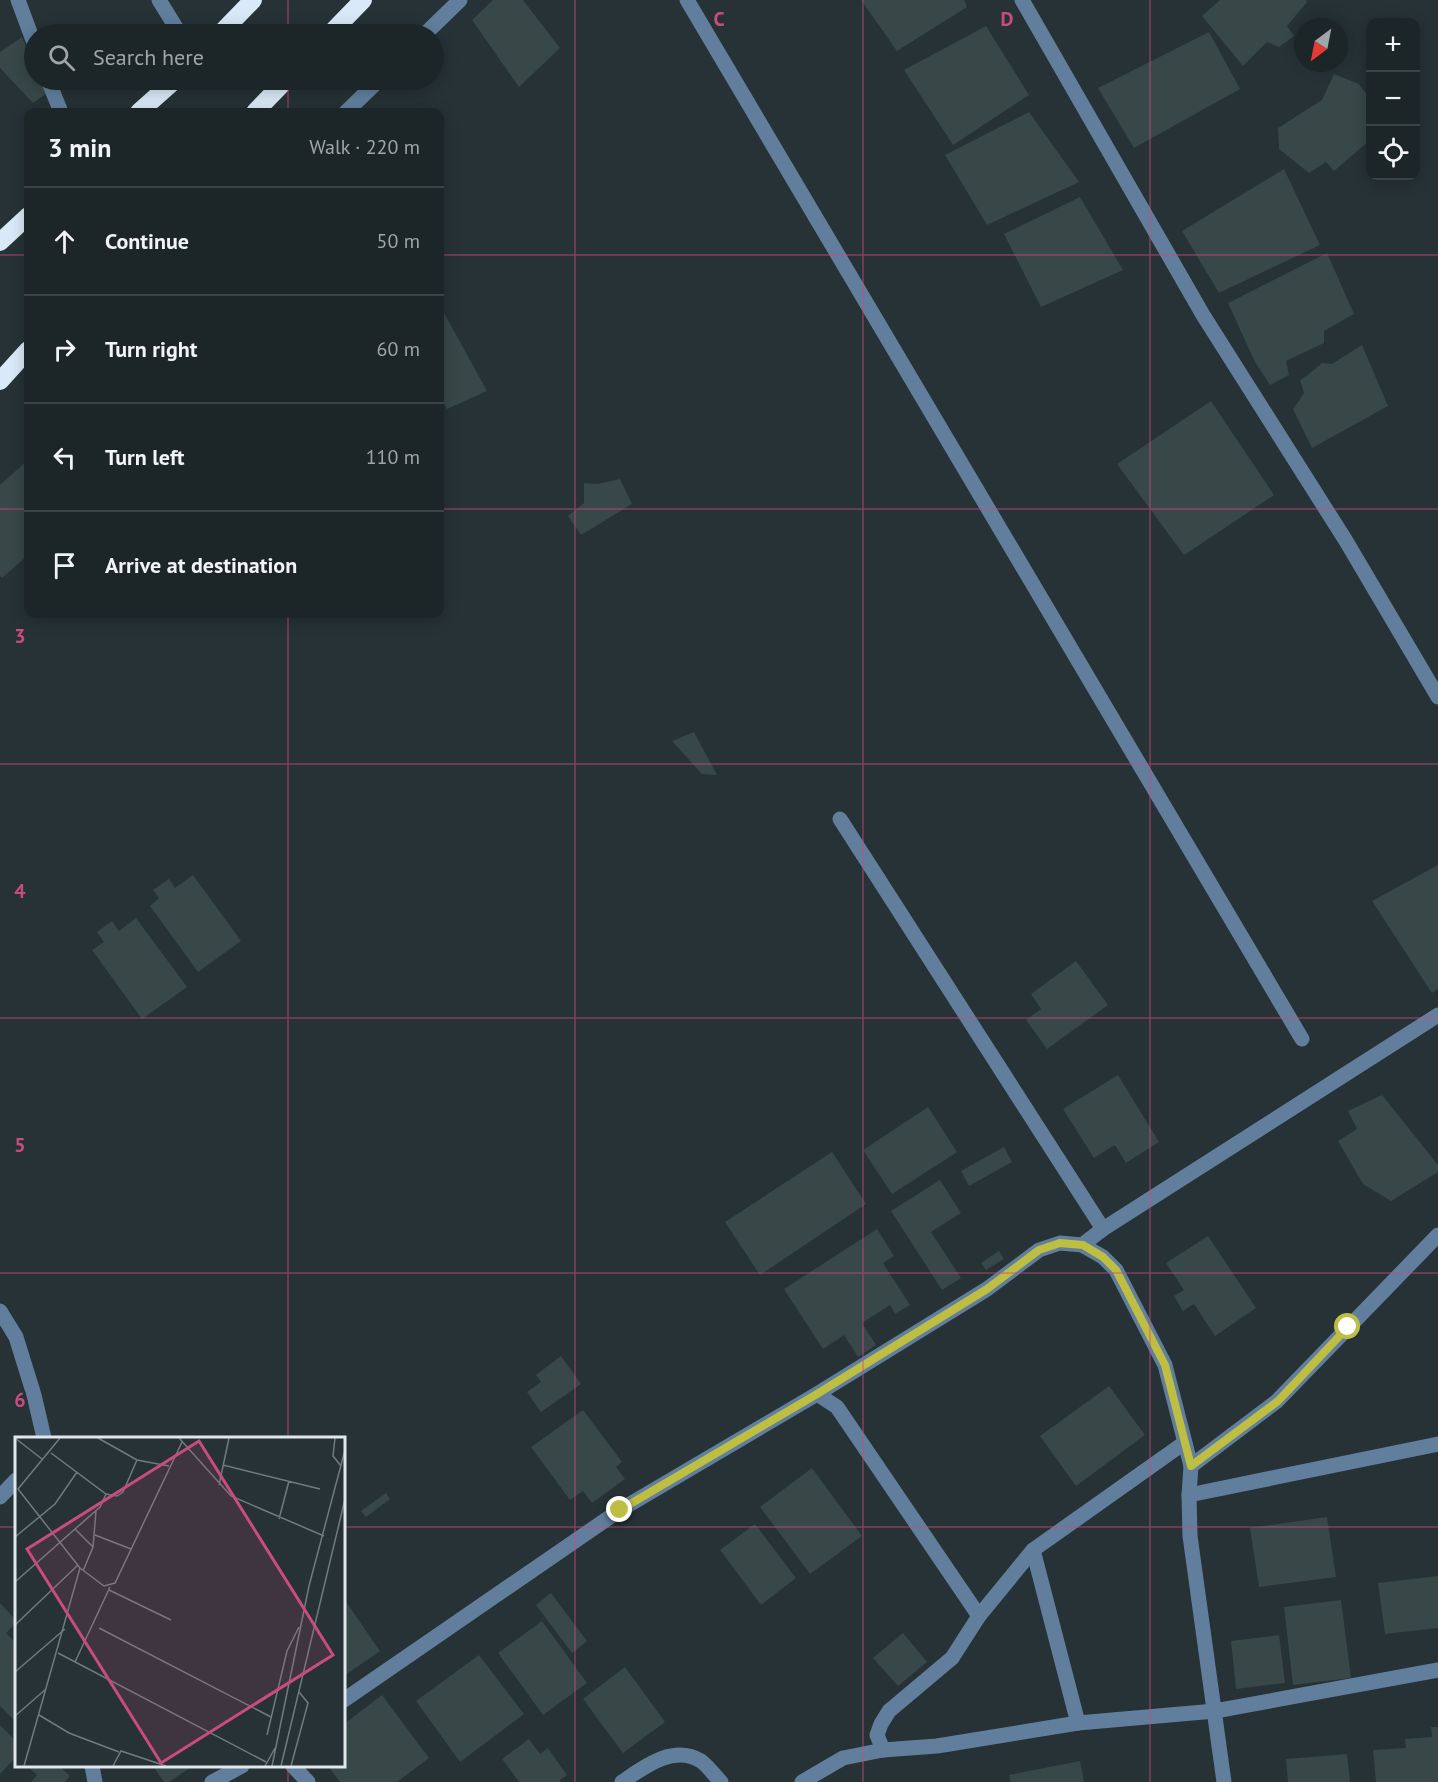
<!DOCTYPE html>
<meta charset="utf-8">
<style>
:root{--surface:#1c2628;--page:#293234;--text:#f1f3f6;--muted:#a0a5a8;--line:#3a4345}
body{margin:0;font-family:"PT Sans",sans-serif;background:var(--page);color:var(--text)}
.controls{position:absolute;right:18px;top:18px;display:grid;overflow:hidden;border-radius:12px;box-shadow:0 3px 15px #0003}
.controls button{width:54px;height:54px;display:grid;place-items:center;padding:0;border:0;border-bottom:2px solid var(--line);background:var(--surface);color:var(--text);font:30px sans-serif}
.compass{position:absolute;left:1294px;top:18px;width:54px;height:54px;border-radius:50%;background:var(--surface);box-shadow:0 3px 15px #0003;rotate:212deg}
.stop{position:absolute;width:18px;height:18px;margin:-14px;border:4px solid #bebf42;border-radius:50%;background:#fff}
.stop.end{background:#bebf42;border-color:#fff;box-shadow:0 2px 6px #0008}
.list{margin:0;padding:0;list-style:none}
h2{display:flex;justify-content:space-between;align-items:center;height:78px;margin:0;padding:0 24px;font-size:26px}
h2 small{font-size:20px;font-weight:400;color:var(--muted)}
.list li{display:grid;grid-template-columns:39px 1fr auto;gap:18px;align-items:center;box-sizing:border-box;height:108px;padding:0 24px;border-top:2px solid var(--line)}
.list b{display:block;font-size:22px;white-space:nowrap}
.list em{font-size:20px;font-style:normal;color:var(--muted)}
.icon{flex:none;width:33px;height:33px;fill:none;stroke:currentColor;stroke-width:2;stroke-linecap:round;stroke-linejoin:round}
.map{position:relative;flex:none;width:1438px;height:1782px;overflow:hidden}
.search{position:absolute;background:var(--surface);box-shadow:0 3px 15px #0003;left:24px;top:24px;width:420px;height:66px;display:flex;align-items:center;gap:15px;box-sizing:border-box;padding:0 21px;border-radius:33px;color:var(--muted);font-size:22px}
.panel{position:absolute;background:var(--surface);box-shadow:0 3px 15px #0003;left:24px;top:108px;width:420px;height:510px;border-radius:12px}
.map>svg:first-child{display:block}
.building{fill:#384748}
.lines{fill:none;stroke-linecap:round;stroke-linejoin:round}
.minor{stroke:#617f9d;stroke-width:15}
.highway{stroke:#dae9f8;stroke-width:18}
.route{stroke:#bebf42;stroke-width:8}
.grid{fill:none;stroke:#ca4c7f;stroke-width:1.5;stroke-opacity:0.55}
.inset-road{fill:none;stroke:#717b7f;stroke-width:1.5}
.view{fill:#ca4c7f;fill-opacity:0.15;stroke:#ca4c7f;stroke-width:3}
.inset-edge{fill:none;stroke:#e1e8ec;stroke-width:3}
.grid-label{font-size:20px;text-anchor:middle;font-weight:bold;fill:#ca4c7f;stroke:#263236;stroke-width:6;stroke-linejoin:round;paint-order:stroke}
</style>
<div class="map">
<svg width="1438" height="1782" viewBox="0 0 1438 1782">
<rect width="100%" height="100%" fill="#263236"/>
<!-- building -->
<g class="building">
<polygon points="493,0 523,0 560,48 519,87 472,20"/>
<polygon points="861,0 964,0 967,7 897,51"/>
<polygon points="1220,0 1306,0 1307,2 1287,26 1294,36 1279,47 1267,42 1243,66 1202,16"/>
<polygon points="986,26 1029,95 953,145 904,70"/>
<polygon points="1209,32 1240,89 1134,148 1098,88"/>
<polygon points="22,37 34,66 34,80 41,80 47,93 33,103 0,68 0,52"/>
<polygon points="1334,74 1359,84 1370,99 1370,116 1368,120 1370,127 1370,140 1334,171 1326,162 1309,173 1279,149 1278,128 1322,100"/>
<polygon points="1029,112 1079,182 987,225 945,155"/>
<polygon points="1284,169 1320,245 1219,293 1182,231"/>
<polygon points="1080,197 1123,270 1041,307 1004,234"/>
<polygon points="1327,253 1354,314 1324,331 1324,343 1286,361 1289,375 1270,385 1255,362 1228,303"/>
<polygon points="443,311 487,391 447,409 440,396 440,313"/>
<polygon points="1362,345 1388,406 1312,448 1293,409 1304,393 1300,380 1309,374 1322,363 1332,364"/>
<polygon points="1211,401 1274,495 1184,555 1117,464"/>
<polygon points="28,460 28,555 2,578 0,576 0,485"/>
<polygon points="620,479 632,504 581,535 568,516 584,503 584,483 598,484"/>
<polygon points="694,732 717,775 702,774 672,741"/>
<polygon points="1438,865 1438,989 1432,993 1372,901"/>
<polygon points="193,875 241,941 198,972 150,906 159,898 153,890 169,879 175,888"/>
<polygon points="136,918 187,987 142,1019 92,950 104,942 97,932 112,921 119,931"/>
<polygon points="1076,961 1108,1005 1047,1049 1026,1020 1041,1009 1031,994"/>
<polygon points="1118,1075 1159,1142 1126,1163 1115,1145 1094,1158 1063,1109"/>
<polygon points="1382,1095 1438,1165 1438,1172 1391,1201 1363,1184 1338,1141 1357,1129 1348,1111"/>
<polygon points="928,1107 957,1152 892,1194 863,1150"/>
<polygon points="1004,1147 1012,1162 969,1186 961,1171"/>
<polygon points="832,1152 866,1204 760,1275 725,1222"/>
<polygon points="940,1180 961,1213 931,1232 961,1278 942,1290 891,1211"/>
<polygon points="877,1229 894,1256 883,1263 910,1305 895,1314 890,1305 862,1323 876,1345 858,1357 844,1335 823,1349 784,1289"/>
<polygon points="1208,1236 1256,1308 1215,1336 1194,1304 1183,1311 1174,1296 1184,1290 1166,1263"/>
<polygon points="999,1251 1004,1259 986,1270 981,1263"/>
<polygon points="561,1356 581,1384 541,1412 527,1392 541,1382 536,1375"/>
<polygon points="1109,1386 1145,1435 1076,1486 1040,1436"/>
<polygon points="583,1410 622,1462 616,1467 625,1479 592,1503 583,1491 570,1500 531,1447"/>
<polygon points="812,1468 862,1536 810,1574 760,1507"/>
<polygon points="386,1493 390,1499 366,1517 361,1511"/>
<polygon points="1327,1517 1336,1577 1259,1587 1250,1528"/>
<polygon points="755,1524 796,1578 761,1605 720,1550"/>
<polygon points="1438,1576 1438,1628 1385,1634 1378,1583"/>
<polygon points="551,1593 587,1641 572,1653 536,1605"/>
<polygon points="344,1599 380,1651 344,1676"/>
<polygon points="1341,1600 1351,1678 1293,1685 1284,1607"/>
<polygon points="0,1603 14,1618 16,1616 16,1623 6,1633 16,1643 16,1722 0,1706"/>
<polygon points="542,1621 587,1683 543,1715 498,1653"/>
<polygon points="903,1633 927,1662 898,1686 873,1658"/>
<polygon points="1279,1635 1285,1683 1236,1689 1231,1641"/>
<polygon points="479,1655 524,1714 460,1762 416,1701"/>
<polygon points="625,1667 665,1722 623,1753 583,1699"/>
<polygon points="382,1695 429,1758 397,1782 340,1782 328,1766 344,1766 344,1724"/>
<polygon points="0,1725 16,1741 16,1757 0,1774"/>
<polygon points="1431,1727 1438,1727 1438,1782 1376,1782 1373,1750 1406,1748 1405,1739 1432,1737"/>
<polygon points="529,1739 540,1754 548,1748 567,1775 560,1780 561,1782 519,1782 502,1759"/>
<polygon points="1347,1754 1350,1782 1288,1782 1286,1759"/>
<polygon points="1080,1761 1084,1782 1011,1782 1009,1775"/>
<polygon points="27,1766 59,1766 70,1776 65,1782 31,1782 37,1775"/>
<polygon points="153,1766 193,1766 169,1782 164,1782"/>
</g>
<g class="lines">
<!-- minor -->
<g class="minor">
<polyline points="18,0 34,43"/>
<polyline points="159,0 180,34"/>
<polyline points="687,0 1302,1039"/>
<polyline points="1022,0 1203,315 1346,541 1438,697"/>
<polyline points="425,34 460,0"/>
<polyline points="48,80 61,112"/>
<polyline points="346,112 379,80"/>
<polyline points="840,819 1103,1229"/>
<polyline points="1082,1245 1103,1229 1438,1015"/>
<polyline points="0,1311 16,1337 34,1395 44,1438"/>
<polyline points="817,1394 837,1407 979,1616"/>
<polyline points="1189,1495 1438,1444"/>
<polyline points="0,1497 16,1480"/>
<polyline points="1033,1550 1078,1723"/>
<polyline points="344,1700 620,1510 817,1394 987,1289 1039,1250 1060,1243 1082,1245 1103,1257 1116,1270 1165,1365 1191,1466"/>
<polyline points="883,1750 877,1735 881,1724 889,1711 952,1658 979,1616 1033,1550 1184,1443"/>
<polyline points="92,1766 95,1782"/>
<polyline points="293,1766 308,1782"/>
<polyline points="212,1782 242,1766"/>
<path d="M622,1782C644,1767 673,1744 701,1761C708,1766 715,1776 721,1782"/>
<polyline points="802,1782 843,1758 883,1750 937,1746 1078,1723 1215,1711 1438,1670"/>
<polyline points="1224,1782 1190,1536 1189,1495 1191,1466 1277,1401 1438,1235"/>
</g>
<!-- highway -->
<g class="highway">
<polyline points="220,34 253,0"/>
<polyline points="330,34 363,0"/>
<polyline points="139,112 175,80"/>
<polyline points="255,112 286,80"/>
<polyline points="0,242 28,216"/>
<polyline points="0,381 28,350"/>
</g>
</g>
<g class="lines">
<!-- route -->
<polyline class="route" points="620,1510 817,1394 987,1289 1039,1250 1060,1243 1083,1245 1103,1257 1116,1270 1165,1365 1191,1466 1278,1401 1348,1327"/>
</g>
<!-- grid -->
<path class="grid" d="M288,0V34M575,0V1782M863,0V1782M1150,0V1782M288,80V112M0,255H28M440,255H1438M0,509H28M440,509H1438M288,614V1438M0,764H1438M0,1018H1438M0,1273H1438M0,1527H16M344,1527H1438M288,1766V1782"/>
<!-- overview -->
<g transform="translate(15 1437)">
<rect width="330" height="330" fill="#263236"/>
<path class="inset-road" d="M0,1L27,22M83,1L122,23L154,29M164,1L216,59L309,99M320,1L318,19L326,29M36,16L91,57L102,59L108,55L122,23M208,28L305,52M204,48L214,1M264,82L274,44M60,92L78,110M80,98L116,112M0,100L40,67L62,35M65,131L89,149L100,146L167,5M68,134L78,110L81,74M0,145L85,70L91,57M94,153L156,183M0,188L63,128M84,191L256,280M43,216L251,325M60,225L95,150M0,235L50,192M24,278L54,296L104,315M0,279L31,252M252,298L272,214L284,190M9,329L65,131L3,52L45,1M98,329L106,314L151,329M250,329L260,311M257,329L294,149L330,13M266,329L330,62M276,329L293,266L284,255"/>
<path class="view" d="M184,4L318,218L146,326L12,112Z"/>
<rect width="330" height="330" class="inset-edge"/>
</g>
<g class="grid-label">
<text x="719" y="26">C</text>
<text x="1007" y="26">D</text>
<text x="20" y="643">3</text>
<text x="20" y="898">4</text>
<text x="20" y="1152">5</text>
<text x="20" y="1407">6</text>
</g>
</svg>
<div class="controls">
<button>+</button>
<button>−</button>
<button><svg class="icon" aria-label="locate" viewBox="0 0 24 24"><circle cx="12" cy="12" r="6"/><path d="M12 2v4M12 18v4M2 12h4M18 12h4"/></svg></button>
</div>
<svg class="compass" viewBox="-18 -18 36 36"><path d="M0-13l5 13h-10z" fill="#e53935"/><path d="M0 13l5-13h-10z" fill="#a0a5a8"/></svg>
<div class="stop" style="left:1348px;top:1327px"></div>
<div class="stop end" style="left:620px;top:1510px"></div>
<div class="search"><svg class="icon" aria-label="search" viewBox="0 0 24 24"><circle cx="10" cy="10" r="6"/><path d="M15 15l6 6"/></svg>Search here</div>
<section class="panel">
<h2>3 min<small>Walk · 220 m</small></h2>
<ul class="list">
<li><svg class="icon" aria-label="ahead" viewBox="0 0 24 24"><path d="M12 20V5M6 11l6-6 6 6"/></svg><div><b>Continue</b></div><em>50 m</em></li>
<li><svg class="icon" aria-label="right" viewBox="0 0 24 24"><path d="M7 20v-9h11M14 6l5 5-5 5"/></svg><div><b>Turn right</b></div><em>60 m</em></li>
<li><svg class="icon" aria-label="left" viewBox="0 0 24 24"><path d="M17 20v-9H6M10 6l-5 5 5 5"/></svg><div><b>Turn left</b></div><em>110 m</em></li>
<li><svg class="icon" aria-label="arrive" viewBox="0 0 24 24"><path d="M6 21V4h12l-3 4 3 4H6"/></svg><div><b>Arrive at destination</b></div></li>
</ul>
</section>
</div>
